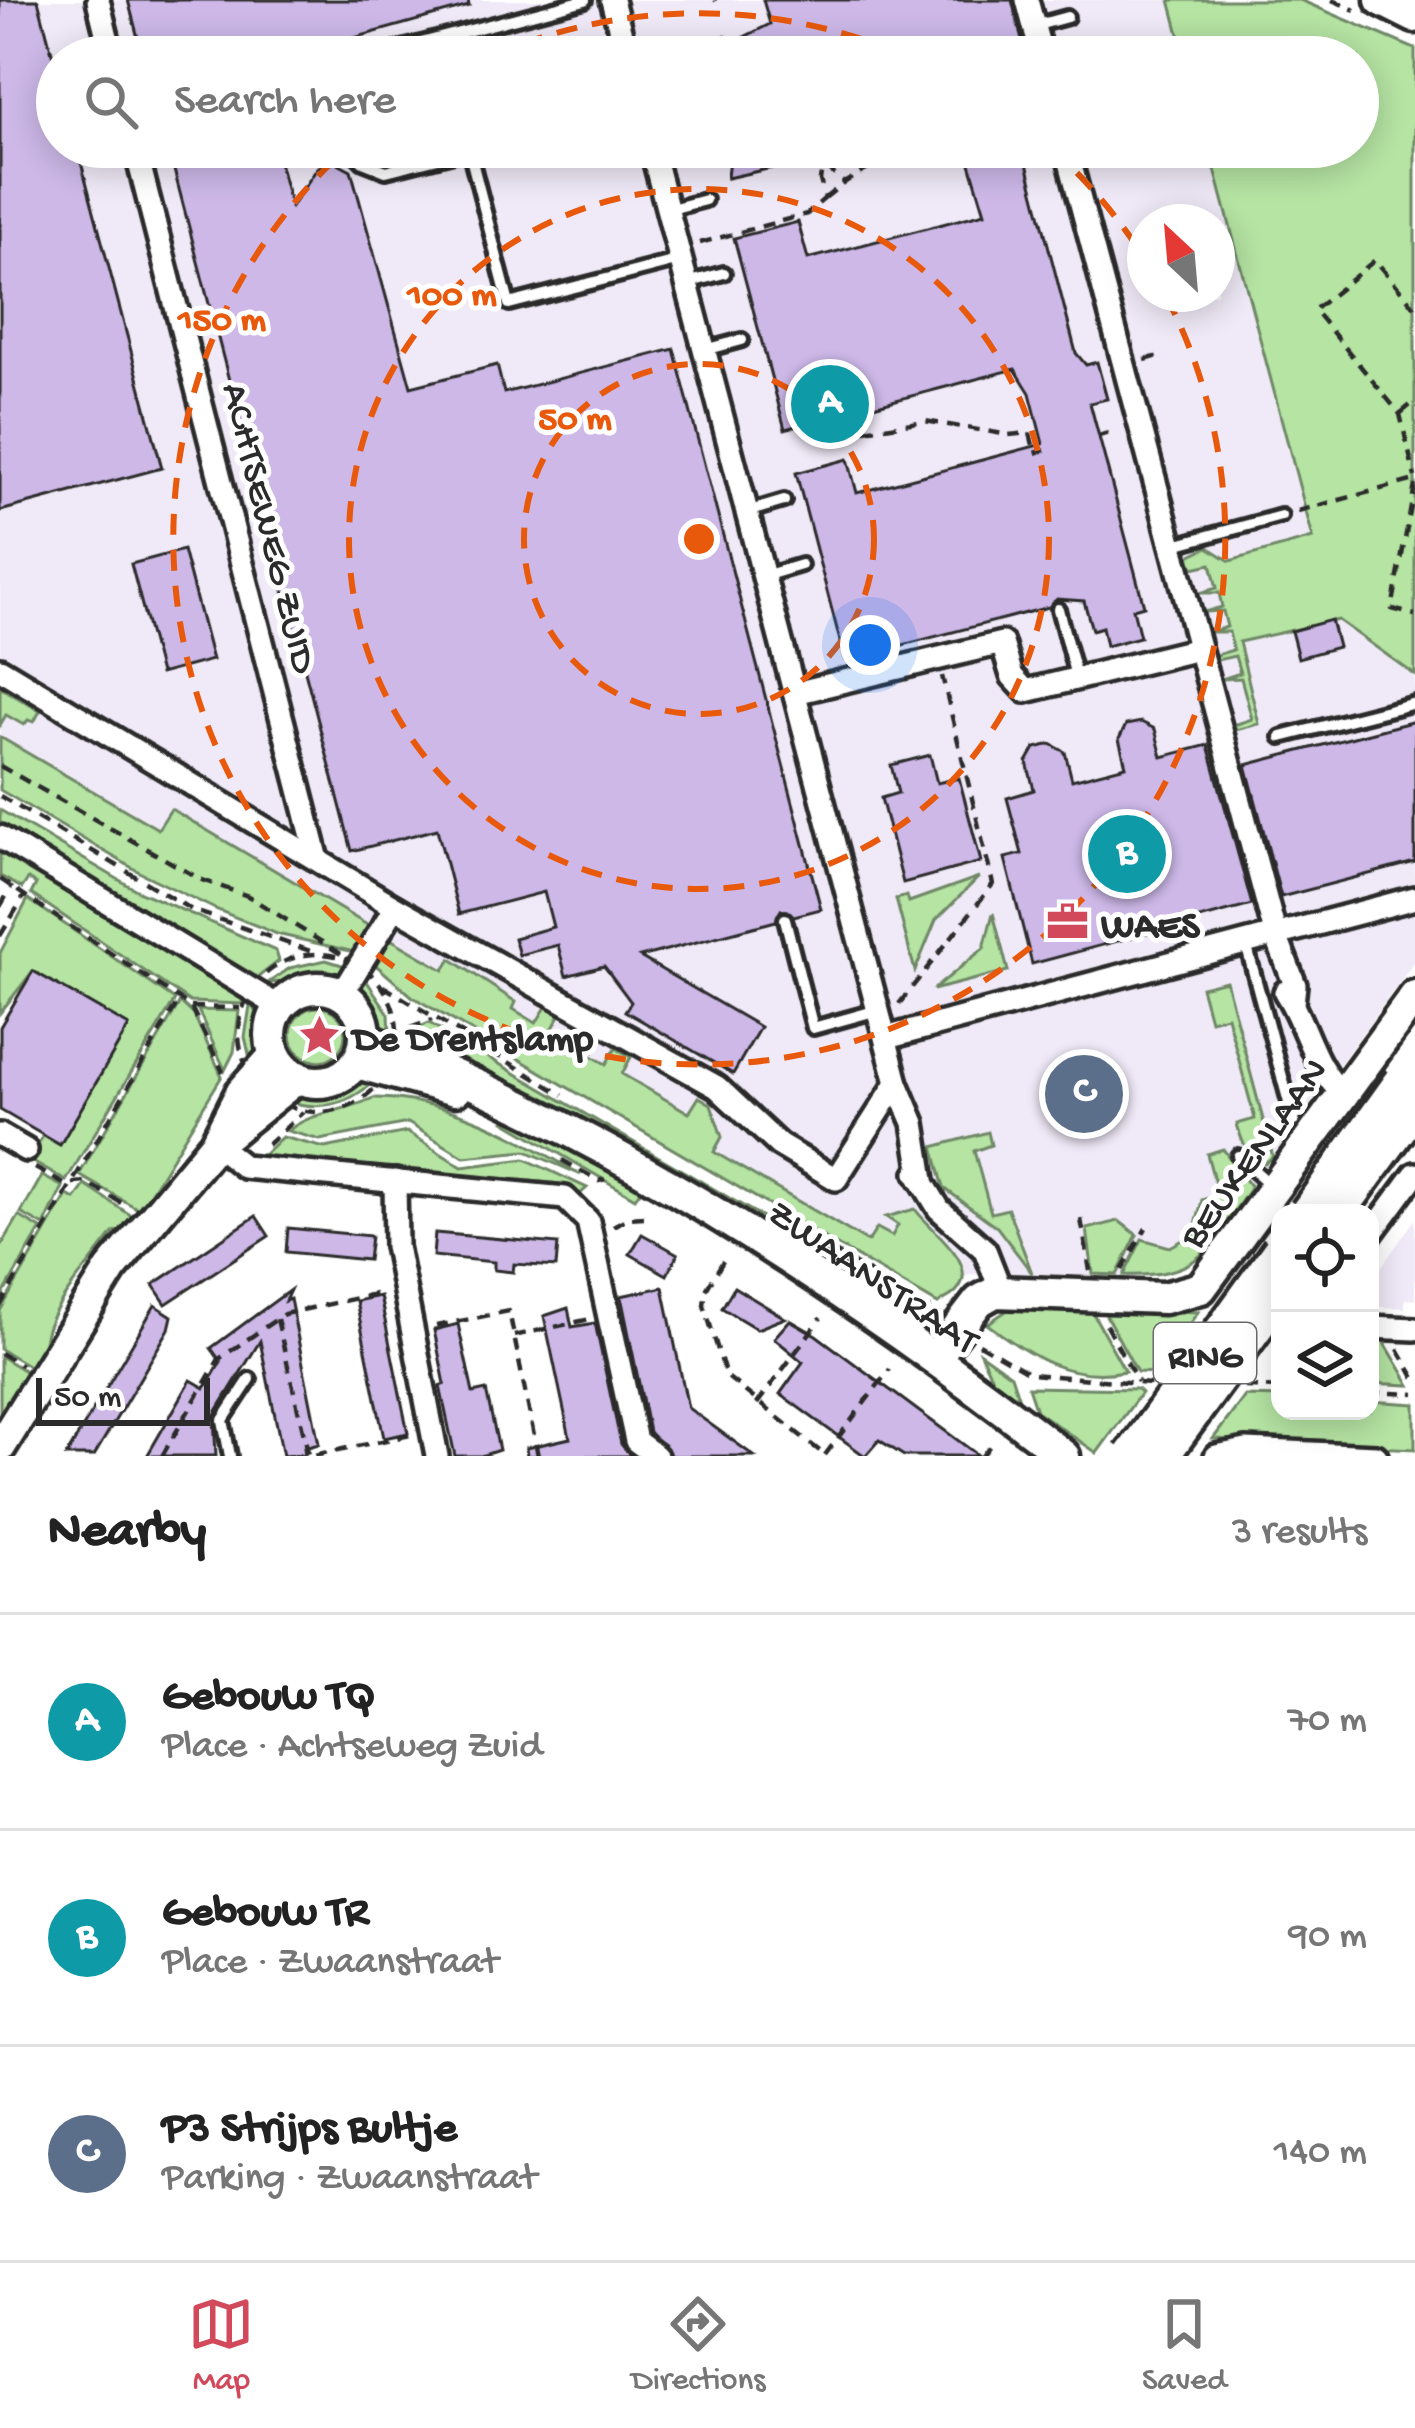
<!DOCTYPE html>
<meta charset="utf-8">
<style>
:root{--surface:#fff;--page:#f6f6f6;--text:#222;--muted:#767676;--line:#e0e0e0;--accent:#d1495b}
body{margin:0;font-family:"Gochi Hand",sans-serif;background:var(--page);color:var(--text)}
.controls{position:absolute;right:36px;bottom:36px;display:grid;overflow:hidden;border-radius:24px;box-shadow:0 6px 30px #0003}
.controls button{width:108px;height:108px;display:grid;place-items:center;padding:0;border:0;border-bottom:3px solid var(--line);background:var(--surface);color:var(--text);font:60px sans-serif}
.compass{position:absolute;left:1127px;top:204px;width:108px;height:108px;border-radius:50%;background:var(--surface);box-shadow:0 6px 30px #0003;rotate:334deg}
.scale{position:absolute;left:36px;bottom:30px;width:174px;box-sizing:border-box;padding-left:12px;border:6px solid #2b2b2b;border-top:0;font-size:33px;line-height:42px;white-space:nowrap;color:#2b2b2b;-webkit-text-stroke:9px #fff;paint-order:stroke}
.you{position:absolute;left:870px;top:645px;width:42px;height:42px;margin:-30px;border:9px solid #fff;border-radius:50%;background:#1a73e8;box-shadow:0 0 0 18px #1a73e833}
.badge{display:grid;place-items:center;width:78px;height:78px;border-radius:50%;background:var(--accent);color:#fff;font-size:39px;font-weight:700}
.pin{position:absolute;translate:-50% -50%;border:6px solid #fff;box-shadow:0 3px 12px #0006}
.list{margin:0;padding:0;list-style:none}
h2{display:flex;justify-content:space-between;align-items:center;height:156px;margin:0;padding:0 48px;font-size:51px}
h2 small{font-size:39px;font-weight:400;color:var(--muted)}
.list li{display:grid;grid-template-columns:78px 1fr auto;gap:36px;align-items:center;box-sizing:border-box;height:216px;padding:0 48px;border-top:3px solid var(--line)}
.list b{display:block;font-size:45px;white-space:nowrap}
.list p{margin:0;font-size:39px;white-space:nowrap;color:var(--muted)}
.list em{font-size:39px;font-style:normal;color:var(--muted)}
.icon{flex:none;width:66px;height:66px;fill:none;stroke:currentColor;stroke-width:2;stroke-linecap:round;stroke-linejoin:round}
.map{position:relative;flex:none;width:1415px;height:1456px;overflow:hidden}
.search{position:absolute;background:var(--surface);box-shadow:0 6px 30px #0003;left:36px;right:36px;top:36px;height:132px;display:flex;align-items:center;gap:30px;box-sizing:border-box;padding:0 42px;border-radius:66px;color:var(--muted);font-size:45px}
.sheet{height:804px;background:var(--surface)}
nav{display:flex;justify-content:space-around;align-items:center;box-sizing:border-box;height:168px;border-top:3px solid var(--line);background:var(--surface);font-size:33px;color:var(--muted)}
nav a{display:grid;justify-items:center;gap:6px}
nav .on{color:var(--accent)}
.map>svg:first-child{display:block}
.built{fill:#f0eaf8;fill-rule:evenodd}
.green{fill:#b5e4a3;stroke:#708867;stroke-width:3}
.building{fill:#cdb8e8;stroke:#2b2b2b;stroke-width:3}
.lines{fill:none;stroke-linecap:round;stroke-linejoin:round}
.lane-casing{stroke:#2b2b2b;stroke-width:20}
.street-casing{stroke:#2b2b2b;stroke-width:30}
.secondary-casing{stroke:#2b2b2b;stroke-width:39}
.path{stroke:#2b2b2b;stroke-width:4.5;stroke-dasharray:12 9;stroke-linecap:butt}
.lane{stroke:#fff;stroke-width:10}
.street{stroke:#fff;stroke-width:21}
.secondary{stroke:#fff;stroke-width:30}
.primary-bridge-casing{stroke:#2b2b2b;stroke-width:42;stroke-linecap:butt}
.primary-bridge{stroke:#fff;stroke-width:33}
.ring{fill:none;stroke:#e8590c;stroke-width:6;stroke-dasharray:21 15}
.labels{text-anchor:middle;stroke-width:10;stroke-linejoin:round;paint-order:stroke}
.shield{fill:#fff;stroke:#6b6b6b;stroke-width:3}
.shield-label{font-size:36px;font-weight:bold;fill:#2b2b2b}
.street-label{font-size:39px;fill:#2b2b2b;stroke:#fff}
.poi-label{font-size:39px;font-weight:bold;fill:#2b2b2b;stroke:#fff;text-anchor:start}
.centre{fill:#e8590c;stroke:#fff;stroke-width:6}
.ring-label{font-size:36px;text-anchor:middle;font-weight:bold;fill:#e8590c;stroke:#fff;stroke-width:10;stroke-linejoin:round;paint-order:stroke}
</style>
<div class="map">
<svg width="1415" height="1456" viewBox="0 0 1415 1456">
<rect width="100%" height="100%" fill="#fff"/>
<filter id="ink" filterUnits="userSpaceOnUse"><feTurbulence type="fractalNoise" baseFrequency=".00833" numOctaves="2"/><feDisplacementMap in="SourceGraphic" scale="24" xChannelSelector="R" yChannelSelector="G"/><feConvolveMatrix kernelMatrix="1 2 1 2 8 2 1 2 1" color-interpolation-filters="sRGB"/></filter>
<g filter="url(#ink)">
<!-- built -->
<g class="built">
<path d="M0,0H1170L1185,57H57V147H1209L1313,538L1415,673V961L1194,1263L1158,1276L970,1274L938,1294L887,1259L0,740ZM1145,222H1217V294H1145Z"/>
<polygon points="1415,1219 1415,1300 1405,1299 1405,1308 1381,1307 1370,1295 1370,1283"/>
</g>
<!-- green -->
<g class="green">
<polygon points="1170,0 1300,0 1415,49 1415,675 1338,620 1239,642 1259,724 1236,730 1234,725 1252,719 1241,678 1222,679 1240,673 1235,656 1217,660 1216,655 1233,650 1229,632 1210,632 1227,627 1223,611 1204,612 1222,607 1219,593 1200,593 1217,588 1211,564 1193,568 1189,556 1208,547 1230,561 1313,538 1209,147 1358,147 1358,57 1185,57"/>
<polygon points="0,687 40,711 34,722 28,720 24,725 6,715 0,725"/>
<polygon points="0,737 158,829 171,809 369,926 354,952 277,934 215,909 141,873 0,790"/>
<polygon points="0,810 138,891 276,951 279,961 257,978 0,831"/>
<polygon points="0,845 54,885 243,998 242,1004 190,1002 31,894 36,884 28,879 22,888 0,876"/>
<polygon points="979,877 936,920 915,971 896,899 907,896 909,902"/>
<polygon points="28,899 175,1000 66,1181 29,1160 43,1136 60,1145 128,1026 33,971 0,1013 0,953"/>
<polygon points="993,913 1008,971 933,990 984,948"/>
<path d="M387,937L444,970L451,959L516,1002L513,1009L536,1023L546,1007L560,1015L551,1032L606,1064L616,1048L631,1057L622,1074L689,1113L699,1097L711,1104L722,1137L714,1152L868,1242L877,1228L892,1236L898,1225L886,1217L915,1209C928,1229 988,1267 952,1295C947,1299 942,1300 938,1304L413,997L372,962Z"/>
<polygon points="326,960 345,966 339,977 268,983 290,968"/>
<polygon points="364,977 389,1014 390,1037 376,1026 360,996"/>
<path d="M1226,981L1273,1157L1265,1163C1247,1156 1242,1143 1237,1124L1255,1119L1227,1016L1210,1020L1201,987Z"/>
<polygon points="180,1002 194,1015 222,1076 140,1210 79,1175"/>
<path d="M250,1006C269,1017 263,1049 252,1067L245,1037Z"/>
<circle cx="318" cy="1034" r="27"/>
<polygon points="198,1010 239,1011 234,1052 225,1070"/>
<polygon points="429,1023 853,1270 908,1304 899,1317 399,1042 400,1036"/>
<path d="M359,1077L373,1082C347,1106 316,1112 283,1099Z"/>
<path d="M373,1098C447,1097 520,1138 581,1175L526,1151L464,1157L408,1123L320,1140L288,1131C311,1111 346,1112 373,1098Z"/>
<polygon points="506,1117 634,1179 640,1191 635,1198 504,1121"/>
<polygon points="407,1132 462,1167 525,1159 587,1188 579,1195 561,1184 262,1156 282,1137 325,1148"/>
<polygon points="988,1132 991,1145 974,1151 991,1213 1008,1209 1032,1273 997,1227 944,1188 933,1147"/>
<path d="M1223,1149L1251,1187C1209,1246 1204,1278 1124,1275L1142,1239L1170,1247L1194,1234L1202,1200L1218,1195L1207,1154Z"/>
<polygon points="42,1176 63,1187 44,1226 21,1213"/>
<path d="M85,1185L132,1216L124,1230L114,1232C96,1257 54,1303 46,1332C43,1346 42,1355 34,1369L0,1349V1311L67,1195L75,1199Z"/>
<polygon points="19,1216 41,1229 0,1300 0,1248"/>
<polygon points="1119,1221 1137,1235 1117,1275 1093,1274 1087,1229"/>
<path d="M1012,1307L1090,1308L1125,1371C1069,1382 1030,1356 987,1324Z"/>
<polygon points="1102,1308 1198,1312 1154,1373 1137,1372"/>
<polygon points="1370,1337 1382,1338 1410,1385 1370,1383"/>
<polygon points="980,1353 1011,1375 1021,1405 997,1389"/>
<polygon points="0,1356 30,1374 0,1426"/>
<polygon points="1028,1387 1137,1389 1141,1393 1097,1453 1036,1411"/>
<polygon points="1245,1396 1280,1397 1280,1411 1370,1411 1370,1401 1415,1404 1415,1449 1213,1439"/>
</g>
<!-- building -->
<g class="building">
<polygon points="0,0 38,0 57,72 57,147 77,147 162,468 0,511"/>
<polygon points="128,0 468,0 469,6 286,57 143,57"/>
<polygon points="763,0 1012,0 1026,57 708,57 725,36 736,41 770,24"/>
<polygon points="168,147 275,147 291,207 318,167 336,162 351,170 411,387 497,365 504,393 674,349 821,909 794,916 781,910 776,921 640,957 760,1027 733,1074 625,1011 631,1002 604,966 566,976 558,945 519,955 514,938 553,927 544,892 459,914 437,829 352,851"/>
<polygon points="730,147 817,147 817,158 727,178"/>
<polygon points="965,147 1023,148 1076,353 1086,365 1097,362 1107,399 1090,403 1144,606 1133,609 1140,637 1106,646 1102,627 1092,630 1084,601 1057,599 1049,607 845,660 796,473 848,459 857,493 1043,444 1030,393 1015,369 785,429 734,238 798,222 808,259 985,213"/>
<polygon points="183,550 212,660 160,674 131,564"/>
<polygon points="1331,620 1338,647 1298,658 1291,631"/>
<polygon points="1415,721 1415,862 1281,897 1246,765"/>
<polygon points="1141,722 1155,729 1162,757 1208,745 1252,905 1032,964 1005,858 1022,854 1007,798 1034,790 1027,762 1035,748 1051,744 1065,752 1072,780 1126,766 1119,739 1126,725"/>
<polygon points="930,755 937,783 959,778 981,862 903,883 881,798 898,793 891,765"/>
<polygon points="33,971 129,1026 60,1145 0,1110 0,1027"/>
<polygon points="256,1216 269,1236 166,1304 153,1285"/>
<polygon points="288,1228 371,1236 368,1260 286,1252"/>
<polygon points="435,1233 558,1244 556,1267 514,1264 513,1272 494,1270 494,1262 433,1256"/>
<polygon points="642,1234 678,1254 667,1275 630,1254"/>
<polygon points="663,1287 688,1408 754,1456 671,1456 649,1432 621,1296"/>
<polygon points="734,1287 752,1298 785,1318 757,1329 722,1308"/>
<polygon points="290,1290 285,1301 290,1299 319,1444 304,1448 305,1454 283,1456 260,1341 214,1416 216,1456 147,1456 191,1380 205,1388 221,1362 211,1348"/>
<polygon points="380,1296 408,1433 384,1438 356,1301"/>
<polygon points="155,1305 172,1316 169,1329 116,1419 94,1456 66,1456"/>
<polygon points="568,1308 572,1327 595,1323 621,1444 631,1456 527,1456 526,1448 570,1438 544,1316"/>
<polygon points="790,1320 816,1335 979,1456 904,1456 879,1440 865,1456 780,1394 803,1362 774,1338"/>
<polygon points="458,1324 473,1393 486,1390 499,1450 481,1456 455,1456 440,1386 445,1384 434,1330"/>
</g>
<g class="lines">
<defs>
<g id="lane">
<polyline points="1034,26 1067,17"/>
<polyline points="368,57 585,0"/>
<polyline points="348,147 363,162 386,171 482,147"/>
<polyline points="469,150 509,304 680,260"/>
<polyline points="667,210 705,200"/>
<polyline points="687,283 724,273"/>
<polyline points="705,350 742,340"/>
<polyline points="747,512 784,501"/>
<polyline points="1171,546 1281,516"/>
<polyline points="764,576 801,565"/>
<polyline points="1058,609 1077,680"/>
<polyline points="1281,737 1415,703"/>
<polyline points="785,919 813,1028 878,1010"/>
<polyline points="1246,944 1294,1121"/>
<polyline points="1238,1156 1273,1187"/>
<polyline points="230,1456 223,1420 250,1379"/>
</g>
<g id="street">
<polyline points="98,0 112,57"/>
<polyline points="612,0 627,57"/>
<polyline points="1027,0 1042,57"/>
<polyline points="135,147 317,856"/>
<polyline points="651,147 897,1083 914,1123 923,1180"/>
<polyline points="1066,147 1275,933 1295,985 1293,1003"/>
<polyline points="0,669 395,907 717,1087 779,1145 836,1179 897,1083"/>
<polyline points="795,693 1002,643 1012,676 1026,691 1198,649"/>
<polyline points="0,837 280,1007"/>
<path d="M1285,992C1307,1025 1312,1067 1344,1095"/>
<polyline points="342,994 395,907"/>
<polyline points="886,1038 1415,898"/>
<polyline points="0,1135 26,1150"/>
<polyline points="215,1144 244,1167 565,1198 588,1221 636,1441 656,1456"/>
<polyline points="917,1173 939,1209 985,1250 1001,1291"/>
<polyline points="395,1181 396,1246 437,1456"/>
<polyline points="1370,1235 1415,1174"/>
<polyline points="1370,1327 1415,1329"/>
<polyline points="1216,1456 1246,1450 1376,1456"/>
</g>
<g id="secondary">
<polyline points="1381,0 1415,17"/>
<circle cx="318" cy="1035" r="47"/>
<path d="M365,1039C612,1131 857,1295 1064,1456"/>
<polyline points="357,1063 455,1090"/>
<polyline points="220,1140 298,1077"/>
<polyline points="935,1358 979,1301 995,1292 1164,1298 1201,1288 1415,996"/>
<polyline points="0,1447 111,1269 215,1144 241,1093 275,1055"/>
</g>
</defs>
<!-- lane casing -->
<use href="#lane" class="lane-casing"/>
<!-- street casing -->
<use href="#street" class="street-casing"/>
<!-- secondary casing -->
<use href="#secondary" class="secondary-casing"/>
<!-- path -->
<g class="path">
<polyline points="715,0 716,1"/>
<polyline points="1332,0 1355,10"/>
<path d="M826,167L844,183C907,142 910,169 968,156"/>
<polyline points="825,198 844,183"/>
<polyline points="700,243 807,214 825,198 820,180 824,158 866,147"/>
<polyline points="1415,307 1375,260 1314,310 1400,414 1415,477"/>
<polyline points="1145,360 1159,356"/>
<polyline points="1401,413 1415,401"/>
<polyline points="845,427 851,432 925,421 1009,435 1030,433 1035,453 1045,450"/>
<polyline points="1099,436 1108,433"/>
<polyline points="1415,485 1392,609 1415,615"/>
<polyline points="1298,511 1415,480"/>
<polyline points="0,766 202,880 248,896 341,954"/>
<polyline points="0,796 192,910 310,951"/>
<polyline points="0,879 191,1007 223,1072"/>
<polyline points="0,907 12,886"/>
<polyline points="0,936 25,895"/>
<circle cx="318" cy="1033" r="79"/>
<polyline points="383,986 563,1095"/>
<polyline points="899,1004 993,884 942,676"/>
<polyline points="191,1007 240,1008"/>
<polyline points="410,1028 432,1020"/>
<polyline points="267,1145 303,1112"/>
<polyline points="562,1160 599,1181 605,1179"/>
<polyline points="35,1168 64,1184 85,1182 127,1206"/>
<polyline points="776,1217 936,1312"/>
<polyline points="1081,1219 1090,1271"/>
<polyline points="613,1226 628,1218 646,1217"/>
<polyline points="723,1261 706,1290 704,1305 726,1376 826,1456"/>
<polyline points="1122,1270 1146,1228"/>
<polyline points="0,1306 179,1000"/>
<polyline points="277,1319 309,1456 411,1435"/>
<polyline points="1106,1325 1138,1382"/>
<polyline points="436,1326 509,1311 538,1456"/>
<polyline points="514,1336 590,1319"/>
<polyline points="979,1344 1031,1374 1151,1384"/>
<polyline points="1398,1349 1415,1378"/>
<polyline points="0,1353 21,1365"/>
<polyline points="1245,1387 1280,1388"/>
<polyline points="1370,1392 1415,1394"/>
<polyline points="757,1404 821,1318"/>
<polyline points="825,1455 890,1369"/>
<polyline points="162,1456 219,1359 284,1314 384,1292"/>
<polyline points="982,1456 991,1444"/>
</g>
<!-- lane -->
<use href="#lane" class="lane"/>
<!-- street -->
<use href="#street" class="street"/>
<!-- secondary -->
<use href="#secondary" class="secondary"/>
<defs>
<g id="primary-bridge">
<polyline points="1307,1213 1402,1081"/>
<polyline points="1338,1213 1415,1107"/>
<polyline points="1131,1456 1280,1250"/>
<polyline points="1162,1456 1280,1294"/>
</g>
</defs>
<!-- primary-bridge casing -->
<use href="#primary-bridge" class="primary-bridge-casing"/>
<!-- primary-bridge -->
<use href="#primary-bridge" class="primary-bridge"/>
</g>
</g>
<!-- distance rings -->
<g class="ring">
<circle cx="699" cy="539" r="175"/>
<circle cx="699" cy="539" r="350"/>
<path d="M489 57A526 526 0 0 1 909 57M1051 148A526 526 0 0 1 1143 256M1166 296A526 526 0 1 1 347 148"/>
</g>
<!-- icons -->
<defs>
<symbol id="office-bare" viewBox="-9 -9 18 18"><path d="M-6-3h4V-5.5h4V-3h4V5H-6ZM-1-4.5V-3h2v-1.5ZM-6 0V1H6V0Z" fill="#d1495b" stroke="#fff" stroke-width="2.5" paint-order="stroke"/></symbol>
<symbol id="sight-bare" viewBox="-9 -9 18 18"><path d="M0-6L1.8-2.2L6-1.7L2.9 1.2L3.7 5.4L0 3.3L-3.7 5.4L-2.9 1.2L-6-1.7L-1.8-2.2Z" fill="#d1495b" stroke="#fff" stroke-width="2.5" paint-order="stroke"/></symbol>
</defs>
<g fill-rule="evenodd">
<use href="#office-bare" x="1038" y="892" width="59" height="59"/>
<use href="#sight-bare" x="290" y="1006" width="59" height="59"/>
</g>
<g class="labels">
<!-- shield labels -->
<rect class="shield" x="1154" y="1323" width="102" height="60" rx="9"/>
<g class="shield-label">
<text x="1205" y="1366">RING</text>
</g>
<!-- street labels -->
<g class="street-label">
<text transform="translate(273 527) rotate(76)" y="14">ACHTSEWEG ZUID</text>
<text transform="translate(1251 1151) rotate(-54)" y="14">BEUKENLAAN</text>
<text transform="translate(875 1274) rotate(34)" y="14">ZWAANSTRAAT</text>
</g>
<!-- poi labels -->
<g class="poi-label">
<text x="1101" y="936">WAES</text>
<text x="353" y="1049">De Drentslamp</text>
</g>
</g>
<circle cx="699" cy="539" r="18" class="centre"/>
<g class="ring-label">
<text x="452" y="304">100 m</text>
<text x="222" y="329">150 m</text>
<text x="575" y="428">50 m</text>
</g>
</svg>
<div class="controls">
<button><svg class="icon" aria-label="locate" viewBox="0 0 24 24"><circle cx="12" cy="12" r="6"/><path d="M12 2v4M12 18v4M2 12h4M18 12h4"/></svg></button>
<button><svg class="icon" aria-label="layers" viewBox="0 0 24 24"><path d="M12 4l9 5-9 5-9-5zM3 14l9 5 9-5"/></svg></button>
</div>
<svg class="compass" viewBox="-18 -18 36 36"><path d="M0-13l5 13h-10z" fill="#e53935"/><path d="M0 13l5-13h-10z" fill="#767676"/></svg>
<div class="scale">50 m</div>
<div class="you"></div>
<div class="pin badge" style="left:830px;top:404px;background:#0f9aa8">A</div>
<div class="pin badge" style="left:1127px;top:854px;background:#0f9aa8">B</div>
<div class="pin badge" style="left:1084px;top:1094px;background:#5c6f8a">C</div>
<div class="search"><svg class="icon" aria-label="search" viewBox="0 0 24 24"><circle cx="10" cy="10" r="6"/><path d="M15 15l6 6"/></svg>Search here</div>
</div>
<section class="sheet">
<h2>Nearby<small>3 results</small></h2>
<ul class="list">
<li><span class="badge" style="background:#0f9aa8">A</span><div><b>Gebouw TQ</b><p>Place · Achtseweg Zuid</p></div><em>70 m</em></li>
<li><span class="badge" style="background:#0f9aa8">B</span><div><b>Gebouw TR</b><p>Place · Zwaanstraat</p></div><em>90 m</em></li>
<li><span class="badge" style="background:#5c6f8a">C</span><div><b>P3 Strijps Bultje</b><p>Parking · Zwaanstraat</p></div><em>140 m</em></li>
</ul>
</section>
<nav>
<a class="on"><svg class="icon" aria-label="map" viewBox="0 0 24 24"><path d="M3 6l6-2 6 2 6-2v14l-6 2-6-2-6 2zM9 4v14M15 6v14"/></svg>Map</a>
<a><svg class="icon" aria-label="directions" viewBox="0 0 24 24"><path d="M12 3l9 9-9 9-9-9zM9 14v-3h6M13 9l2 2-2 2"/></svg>Directions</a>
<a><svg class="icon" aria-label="saved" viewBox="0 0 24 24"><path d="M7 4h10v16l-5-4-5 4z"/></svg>Saved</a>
</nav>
